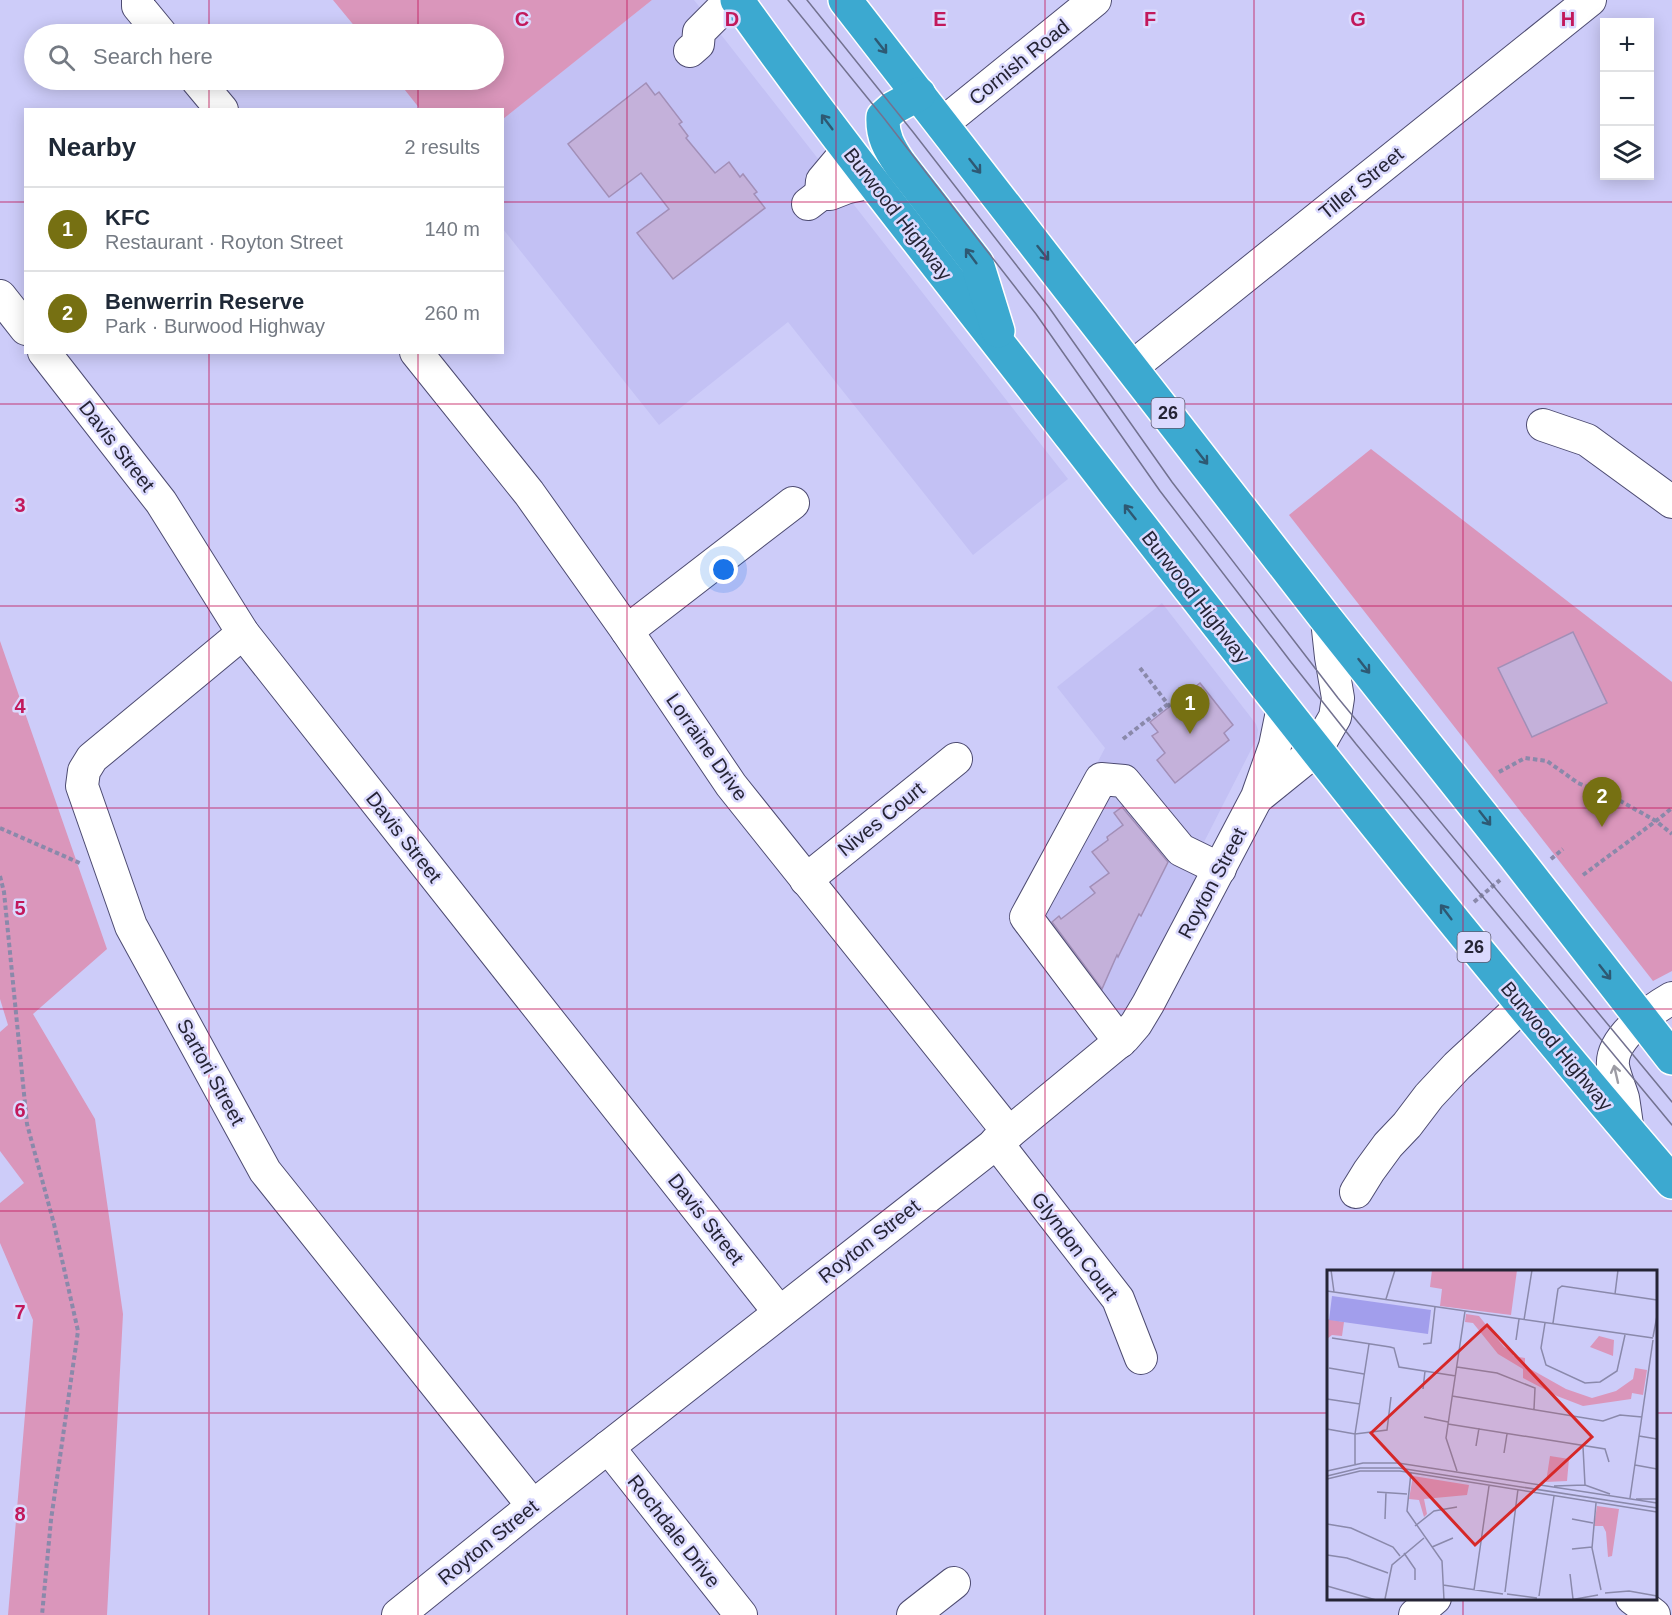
<!DOCTYPE html>
<meta charset="utf-8">
<style>
:root{--surface:#fff;--page:#f6f6f7;--text:#1f2937;--muted:#747a83;--line:#e0e1e3;--accent:#767012}
body{margin:0;font-family:Helvetica,sans-serif;background:var(--page);color:var(--text)}
.controls{position:absolute;right:18px;top:18px;display:grid;overflow:hidden;border-radius:0px;box-shadow:0 3px 15px #0003}
.controls button{width:54px;height:54px;display:grid;place-items:center;padding:0;border:0;border-bottom:2px solid var(--line);background:var(--surface);color:var(--text);font:30px sans-serif}
.you{position:absolute;left:724px;top:570px;width:21px;height:21px;margin:-15px;border:4px solid #fff;border-radius:50%;background:#1a73e8;box-shadow:0 0 0 9px #1a73e833}
.badge{display:grid;place-items:center;width:39px;height:39px;border-radius:50%;background:var(--accent);color:#fff;font-size:20px;font-weight:700}
.pin{position:absolute;translate:-50% -50px;filter:drop-shadow(0 2px 3px #0008)}
.pin::after{content:'';position:absolute;top:32px;width:21px;height:18px;background:inherit;clip-path:polygon(0 0,100% 0,50% 100%)}
.list{margin:0;padding:0;list-style:none}
h2{display:flex;justify-content:space-between;align-items:center;height:78px;margin:0;padding:0 24px;font-size:26px}
h2 small{font-size:20px;font-weight:400;color:var(--muted)}
.list li{display:grid;grid-template-columns:39px 1fr auto;gap:18px;align-items:center;box-sizing:border-box;height:84px;padding:0 24px;border-top:2px solid var(--line)}
.list b{display:block;font-size:22px;white-space:nowrap}
.list p{margin:0;font-size:20px;white-space:nowrap;color:var(--muted)}
.list em{font-size:20px;font-style:normal;color:var(--muted)}
.icon{flex:none;width:33px;height:33px;fill:none;stroke:currentColor;stroke-width:2;stroke-linecap:round;stroke-linejoin:round}
.map{position:relative;flex:none;width:1672px;height:1615px;overflow:hidden}
.search{position:absolute;background:var(--surface);box-shadow:0 3px 15px #0003;left:24px;top:24px;width:480px;height:66px;display:flex;align-items:center;gap:15px;box-sizing:border-box;padding:0 21px;border-radius:33px;color:var(--muted);font-size:22px}
.panel{position:absolute;background:var(--surface);box-shadow:0 3px 15px #0003;left:24px;top:108px;width:480px;height:246px;border-radius:0px}
.map>svg:first-child{display:block}
.built{fill:#c3c1f4}
.green{fill:#da96bb}
.building{fill:#c4b1da;stroke:#a28fb7;stroke-width:1.5}
.lines{fill:none;stroke-linecap:round;stroke-linejoin:round}
.minor-casing{stroke:#4d4b71;stroke-width:34}
.highway-casing{stroke:#fff;stroke-width:36}
.path{stroke:#8a89aa;stroke-width:4;stroke-dasharray:4.5 3;stroke-linecap:butt}
.minor{stroke:#fff;stroke-width:32}
.highway{stroke:#3ca9d0;stroke-width:33}
.tram{stroke:#737290;stroke-width:1.5}
.oneway{stroke:#2e5973}
.oneway2{stroke:#9d9ca4}
.grid{fill:none;stroke:#c2185b;stroke-width:1.5;stroke-opacity:0.55}
.labels{text-anchor:middle;stroke-width:5;stroke-linejoin:round;paint-order:stroke}
.shield{fill:#dbdafe;stroke:#5c5b71;stroke-width:1.5}
.shield-label{font-size:18px;font-weight:bold;fill:#252435}
.street-label{font-size:20px;fill:#252435;stroke:#dbdafe}
.inset-road{fill:none;stroke:#8a89ab;stroke-width:1.5}
.view{fill:#d62828;fill-opacity:0.15;stroke:#d62828;stroke-width:3}
.inset-edge{fill:none;stroke:#252435;stroke-width:3}
.grid-label{font-size:20px;text-anchor:middle;font-weight:bold;fill:#c2185b;stroke:#dbdafe;stroke-width:5;stroke-linejoin:round;paint-order:stroke}
</style>
<div class="map">
<svg width="1672" height="1615" viewBox="0 0 1672 1615">
<rect width="100%" height="100%" fill="#cdccf9"/>
<!-- built -->
<g class="built">
<polygon points="652,0 694,0 1068,479 973,555 788,322 659,425 503,229 502,119"/>
<polygon points="1162,603 1256,724 1258,730 1257,738 1204,842 1215,848 1119,1025 1017,918 1105,748 1057,687"/>
</g>
<!-- green -->
<g class="green">
<polygon points="333,0 652,0 503,119 502,110 420,109 397,80 494,80 494,34 361,34"/>
<polygon points="1371,449 1672,682 1672,971 1653,981 1289,515"/>
<polygon points="0,641 107,949 33,1014 95,1119 123,1314 107,1615 8,1615 33,1320 0,1243 0,1203 24,1183 0,1151 0,1032 8,1025 0,999"/>
</g>
<!-- building -->
<g class="building">
<polygon points="646,83 655,95 659,92 682,122 679,124 688,136 686,138 715,173 729,162 740,177 743,174 757,192 754,194 765,208 673,279 637,233 669,209 641,173 609,197 568,144"/>
<polygon points="1573,632 1607,703 1532,737 1498,668"/>
<polygon points="1200,683 1233,725 1224,733 1229,740 1175,783 1157,760 1165,753 1152,736 1158,732 1150,722"/>
<polygon points="1122,807 1168,862 1141,916 1139,914 1118,957 1117,955 1102,989 1052,922 1059,916 1061,919 1095,893 1090,887 1109,873 1092,852 1108,840 1107,837 1123,825 1114,813"/>
</g>
<g class="lines">
<defs>
<g id="minor">
<polyline points="138,0 138,6 161,34"/>
<polyline points="690,51 698,44 699,32 731,0"/>
<polyline points="197,80 222,110"/>
<polyline points="942,124 1095,0"/>
<polyline points="821,194 822,181 848,150"/>
<polyline points="808,204 821,194 830,194 848,187 873,182"/>
<polyline points="0,296 26,329"/>
<polyline points="44,352 161,502 243,633 779,1312"/>
<polyline points="416,352 529,493 627,631 731,785 1009,1133"/>
<polyline points="1132,367 1590,0"/>
<polyline points="1543,425 1587,440 1672,502"/>
<polyline points="627,631 793,503"/>
<polyline points="243,633 92,758 84,771 82,786 131,926 265,1171 533,1506"/>
<polyline points="1258,797 1316,750 1335,717 1338,698 1331,657 1327,620"/>
<polyline points="806,880 956,759"/>
<polyline points="1120,1042 1026,917 1101,779 1124,781 1181,850 1220,869"/>
<path d="M1628,1131C1626,1120 1625,1109 1623,1098C1620,1088 1615,1077 1613,1066C1610,1039 1651,1010 1672,998"/>
<polyline points="996,1142 1118,1299 1141,1358"/>
<polyline points="1356,1192 1369,1171 1388,1145 1407,1125 1429,1096 1457,1066 1523,1005"/>
<polyline points="608,1447 741,1615"/>
<polyline points="1632,1598 1654,1615"/>
<polyline points="398,1615 533,1506 1009,1133 1124,1038 1136,1024 1148,1004 1257,797 1275,746 1283,707"/>
<polyline points="913,1615 954,1583"/>
<polyline points="1415,1615 1435,1598"/>
</g>
<g id="highway">
<path d="M737,0C844,150 960,293 1073,439C1268,690 1464,941 1672,1182"/>
<polyline points="845,0 1327,620 1513,854 1672,1058"/>
<path d="M919,94L893,108L883,117C882,136 889,148 900,164L977,263L998,331"/>
</g>
</defs>
<!-- minor casing -->
<use href="#minor" class="minor-casing"/>
<!-- highway casing -->
<use href="#highway" class="highway-casing"/>
<!-- path -->
<g class="path">
<polyline points="1140,668 1170,707"/>
<polyline points="1123,739 1168,704"/>
<polyline points="1499,772 1525,758 1547,761 1578,783 1615,798 1656,821 1672,834"/>
<polyline points="0,828 82,864"/>
<polyline points="1551,859 1563,849"/>
<polyline points="1583,875 1656,821 1672,808"/>
<polyline points="0,876 4,892 27,1124 54,1224 78,1331 51,1520 42,1615"/>
<polyline points="1474,902 1500,880"/>
</g>
<!-- minor -->
<use href="#minor" class="minor"/>
<!-- highway -->
<use href="#highway" class="highway"/>
<!-- tram -->
<g class="tram">
<polyline points="788,0 883,117 1036,314 1160,491 1291,662 1356,744 1672,1125"/>
<polyline points="807,0 913,132 1048,306 1172,482 1338,698 1672,1102"/>
</g>
</g>
<!-- one-way arrows -->
<defs><path id="oneway-shaft" d="M-6 0H5M1.5-3L5.5 0L1.5 3" fill="none" stroke-width="1.6" stroke-linecap="round" stroke-linejoin="round" transform="scale(1.5)"/></defs>
<g class="oneway">
<use href="#oneway-shaft" transform="translate(881 46) rotate(52)"/>
<use href="#oneway-shaft" transform="translate(827 122) rotate(-127)"/>
<use href="#oneway-shaft" transform="translate(975 166) rotate(52)"/>
<use href="#oneway-shaft" transform="translate(1043 253) rotate(52)"/>
<use href="#oneway-shaft" transform="translate(971 256) rotate(-127)"/>
<use href="#oneway-shaft" transform="translate(1202 457) rotate(52)"/>
<use href="#oneway-shaft" transform="translate(1130 512) rotate(-128)"/>
<use href="#oneway-shaft" transform="translate(1364 666) rotate(52)"/>
<use href="#oneway-shaft" transform="translate(1485 818) rotate(52)"/>
<use href="#oneway-shaft" transform="translate(1446 912) rotate(-127)"/>
<use href="#oneway-shaft" transform="translate(1605 972) rotate(52)"/>
</g>
<use class="oneway2" href="#oneway-shaft" transform="translate(1616 1074) rotate(-103)"/>
<!-- grid -->
<path class="grid" d="M209,0V34M418,0V34M627,0V1615M836,0V1615M1045,0V1615M1254,0V1615M1463,0V1272M209,80V110M418,80V110M0,202H26M502,202H1672M209,352V1615M418,352V1615M0,404H1672M0,606H1672M0,808H1672M0,1009H1672M0,1211H1672M0,1413H1328M1656,1413H1672M1463,1598V1615"/>
<g class="labels">
<!-- shield labels -->
<g class="shield">
<rect x="1151.5" y="398" width="33" height="30" rx="4.5"/>
<rect x="1457.5" y="932" width="33" height="30" rx="4.5"/>
</g>
<g class="shield-label">
<text x="1168" y="419">26</text>
<text x="1474" y="953">26</text>
</g>
<!-- street labels -->
<g class="street-label">
<text transform="translate(1019 62) rotate(-39)" y="7">Cornish Road</text>
<text transform="translate(1361 183) rotate(-39)" y="7">Tiller Street</text>
<text transform="translate(898 214) rotate(52)" y="7">Burwood Highway</text>
<text transform="translate(117 446) rotate(52)" y="7">Davis Street</text>
<text transform="translate(1196 597) rotate(52)" y="7">Burwood Highway</text>
<text transform="translate(707 747) rotate(55)" y="7">Lorraine Drive</text>
<text transform="translate(881 819) rotate(-39)" y="7">Nives Court</text>
<text transform="translate(404 837) rotate(52)" y="7">Davis Street</text>
<text transform="translate(1212 883) rotate(-62)" y="7">Royton Street</text>
<text transform="translate(1557 1046) rotate(50)" y="7">Burwood Highway</text>
<text transform="translate(211 1072) rotate(61)" y="7">Sartori Street</text>
<text transform="translate(706 1219) rotate(52)" y="7">Davis Street</text>
<text transform="translate(869 1241) rotate(-38)" y="7">Royton Street</text>
<text transform="translate(1075 1246) rotate(53)" y="7">Glyndon Court</text>
<text transform="translate(674 1531) rotate(52)" y="7">Rochdale Drive</text>
<text transform="translate(488 1542) rotate(-39)" y="7">Royton Street</text>
</g>
</g>
<!-- overview -->
<g transform="translate(1327 1270)">
<rect width="330" height="330" fill="#cdccf9"/>
<path d="M105,0H190L184,45L113,36L115,19L103,17ZM139,44L152,46L177,77L187,82L186,86L198,88V96L239,119L265,128L289,121L306,109L308,98L320,100L316,125L305,123L304,129L256,136L230,126L196,108V99L171,84L146,53L138,52ZM0,49L17,52L15,66L5,65L0,69ZM272,66L287,70L286,86L263,77ZM223,186L242,189L240,211L219,212ZM86,206L142,215L140,225L97,229L100,244L97,247L92,230L82,229ZM270,236L292,239L285,286L281,287L279,262L276,256H267Z" fill="#da96bb"/>
<path d="M5,26L104,40L101,64L2,50Z" fill="#a29eec"/>
<path class="inset-road" d="M4,0L7,22M0,21L326,68M288,24L291,0M59,29L68,0M197,50L205,0M218,53L214,78L219,95L258,113L273,112L290,101L298,65M226,53L231,19L235,16L330,30M326,67L330,46M5,68L63,77L67,78L72,97L129,106M189,70L192,49M96,74L104,73L108,37M130,97L170,103L208,118L207,139M2,98L37,104M96,119L98,101M125,126L276,151L293,145L315,147M0,129L33,134M97,147L121,152M121,154L278,179L282,192M0,159L28,164L60,160L64,127M312,166L330,169M149,176L152,158M256,177L258,215M177,183L180,164M28,194V164L42,74M308,195L330,199M0,201L36,193H71L330,233M130,201L119,168L138,41M84,202L80,241L115,291L117,330M0,206L33,198H72L330,238M0,209L33,201H73L330,242M227,216L258,215L283,224M50,222L80,224M303,228L326,70M309,229H330M269,233L265,278L274,320M58,249L59,222M245,249L266,253M0,254L24,258L66,277L73,286M88,256L107,241L130,237M105,277L126,268M245,279L265,277M77,283L88,299V310M0,285L20,288L61,303M243,304L246,329M116,315L176,324M0,316L49,330M147,320L162,216M178,322L191,219M278,323L302,321L330,326M180,324L210,328M212,326L227,226M58,329L65,295L97,268M243,330L271,325"/>
<path class="view" d="M160,55L265,167L148,275L44,163Z"/>
<rect width="330" height="330" class="inset-edge"/>
</g>
<g class="grid-label">
<text x="522" y="26">C</text>
<text x="732" y="26">D</text>
<text x="940" y="26">E</text>
<text x="1150" y="26">F</text>
<text x="1358" y="26">G</text>
<text x="1568" y="26">H</text>
<text x="20" y="512">3</text>
<text x="20" y="713">4</text>
<text x="20" y="915">5</text>
<text x="20" y="1117">6</text>
<text x="20" y="1319">7</text>
<text x="20" y="1521">8</text>
</g>
</svg>
<div class="controls">
<button>+</button>
<button>−</button>
<button><svg class="icon" aria-label="layers" viewBox="0 0 24 24"><path d="M12 4l9 5-9 5-9-5zM3 14l9 5 9-5"/></svg></button>
</div>
<div class="you"></div>
<div class="pin badge" style="left:1190px;top:734px">1</div>
<div class="pin badge" style="left:1602px;top:827px">2</div>
<div class="search"><svg class="icon" aria-label="search" viewBox="0 0 24 24"><circle cx="10" cy="10" r="6"/><path d="M15 15l6 6"/></svg>Search here</div>
<section class="panel">
<h2>Nearby<small>2 results</small></h2>
<ul class="list">
<li><span class="badge">1</span><div><b>KFC</b><p>Restaurant · Royton Street</p></div><em>140 m</em></li>
<li><span class="badge">2</span><div><b>Benwerrin Reserve</b><p>Park · Burwood Highway</p></div><em>260 m</em></li>
</ul>
</section>
</div>
